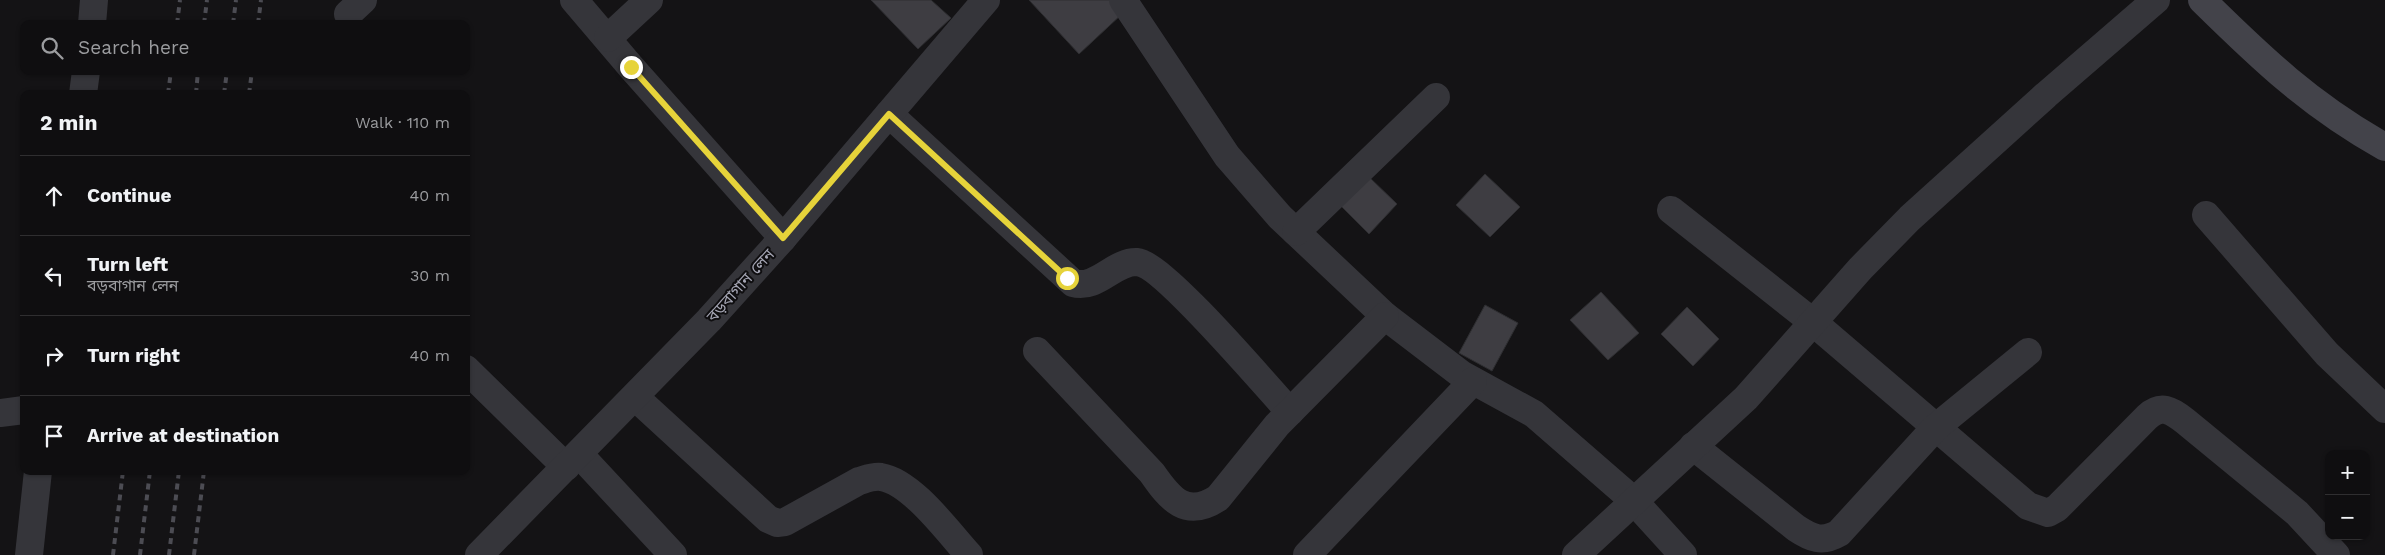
<!DOCTYPE html>
<meta charset="utf-8">
<style>
:root{--surface:#0f0e10;--page:#1d1c1e;--text:#f1f3f6;--muted:#9b9c9f;--line:#2f2e30}
body{margin:0;font-family:"Work Sans","Noto Sans Bengali",sans-serif;background:var(--page);color:var(--text)}
.controls{position:absolute;right:15px;bottom:15px;display:grid;overflow:hidden;border-radius:10px;box-shadow:0 1px 4px #0004}
.controls button{width:45px;height:45px;display:grid;place-items:center;padding:0;border:0;border-bottom:1px solid var(--line);background:var(--surface);color:var(--text);font:25px sans-serif}
.stop{position:absolute;width:15px;height:15px;margin:-11px;border:4px solid #e6d33a;border-radius:50%;background:#fff}
.stop.end{background:#e6d33a;border-color:#fff;box-shadow:0 1px 5px #0008}
.list{margin:0;padding:0;list-style:none}
h2{display:flex;justify-content:space-between;align-items:center;height:65px;margin:0;padding:0 20px;font-size:21px}
h2 small{font-size:16px;font-weight:400;color:var(--muted)}
.list li{display:grid;grid-template-columns:32px 1fr auto;gap:15px;align-items:center;box-sizing:border-box;height:80px;padding:0 20px;border-top:1px solid var(--line)}
.list b{display:block;font-size:19px;white-space:nowrap}
.list p{margin:0;font-size:16px;white-space:nowrap;color:var(--muted)}
.list em{font-size:16px;font-style:normal;color:var(--muted)}
.icon{flex:none;width:28px;height:28px;fill:none;stroke:currentColor;stroke-width:2;stroke-linecap:round;stroke-linejoin:round}
.map{position:relative;flex:none;width:2385px;height:555px;overflow:hidden}
.search{position:absolute;background:var(--surface);box-shadow:0 1px 4px #0004;left:20px;top:20px;width:450px;height:55px;display:flex;align-items:center;gap:12px;box-sizing:border-box;padding:0 18px;border-radius:10px;color:var(--muted);font-size:19px}
.panel{position:absolute;background:var(--surface);box-shadow:0 1px 4px #0004;left:20px;top:90px;width:450px;height:385px;border-radius:10px}
.map>svg:first-child{display:block}
.building{fill:#3e3d42;stroke:#2e2e31}
.lines{fill:none;stroke-linecap:round;stroke-linejoin:round}
.street{stroke:#35353a;stroke-width:28}
.secondary{stroke:#43434a;stroke-width:28}
.rail{stroke:#4c4c53;stroke-width:4;stroke-dasharray:6 5;stroke-linecap:butt}
.route{stroke:#e6d33a;stroke-width:6}
.labels{text-anchor:middle;stroke-width:4;stroke-linejoin:round;paint-order:stroke}
.street-label{font-size:16px;fill:#a6a7b5;stroke:#0f0e10}
</style>
<div class="map">
<svg width="2385" height="555" viewBox="0 0 2385 555">
<rect width="100%" height="100%" fill="#141315"/>
<!-- building -->
<g class="building">
<polygon points="871,0 931,0 951,18 918,49"/>
<polygon points="1029,0 1111,0 1123,13 1079,54"/>
<polygon points="1485,174 1520,207 1490,237 1456,205"/>
<polygon points="1368,176 1397,204 1369,234 1340,205"/>
<polygon points="1601,292 1639,333 1608,360 1570,320"/>
<polygon points="1485,305 1518,323 1492,371 1459,353"/>
<polygon points="1687,307 1719,339 1693,366 1661,334"/>
</g>
<g class="lines">
<!-- street -->
<g class="street">
<polyline points="574,0 631,67 783,238"/>
<polyline points="1123,0 1227,156 1280,217 1385,316 1461,374 1534,414 1633,500 1683,555"/>
<polyline points="348,14 363,0"/>
<polyline points="92,24 94,0"/>
<polyline points="608,38 649,0"/>
<polyline points="83,94 86,71"/>
<path d="M889,114L1073,283C1097,290 1114,261 1137,262C1163,264 1267,387 1290,412"/>
<path d="M1671,210L1814,323L2028,506L2048,513L2057,508L2147,417C2161,404 2171,410 2185,421L2297,513L2336,555"/>
<polyline points="2206,215 2327,354 2385,409"/>
<polyline points="1296,232 1436,97"/>
<path d="M1037,351L1152,473C1170,499 1186,519 1218,498L1277,425L1385,316"/>
<polyline points="466,369 566,467"/>
<path d="M635,397L768,519L777,523L785,522L859,481C866,479 873,476 881,477C912,482 948,532 969,555"/>
<polyline points="0,413 24,410"/>
<path d="M1693,446L1796,528C1811,538 1822,543 1839,533L1935,428L2028,352"/>
<polyline points="579,454 673,555"/>
<polyline points="29,555 38,471"/>
<polyline points="479,555 709,320 783,238 986,0"/>
<polyline points="1307,555 1473,381"/>
<polyline points="1576,555 1746,398 1860,269 1910,218 2046,95 2156,0"/>
</g>
<!-- secondary -->
<path class="secondary" d="M2202,0C2262,59 2310,105 2385,147"/>
<!-- rail -->
<g class="rail">
<polyline points="177,24 180,0"/>
<polyline points="204,24 207,0"/>
<polyline points="233,24 236,0"/>
<polyline points="258,24 261,0"/>
<polyline points="168,94 171,71"/>
<polyline points="196,94 198,71"/>
<polyline points="224,94 227,71"/>
<polyline points="249,94 252,71"/>
<polyline points="113,555 123,471"/>
<polyline points="140,555 150,471"/>
<polyline points="169,555 179,471"/>
<polyline points="194,555 204,471"/>
</g>
</g>
<g class="lines">
<!-- route -->
<polyline class="route" points="631,67 783,238 889,114 1067,278"/>
</g>
<g class="labels">
<!-- street labels -->
<g class="street-label">
<text transform="translate(740 285) rotate(-48)" y="6">বড়বাগান লেন</text>
</g>
</g>
</svg>
<div class="controls">
<button>+</button>
<button>−</button>
</div>
<div class="stop" style="left:1067px;top:278px"></div>
<div class="stop end" style="left:631px;top:67px"></div>
<div class="search"><svg class="icon" aria-label="search" viewBox="0 0 24 24"><circle cx="10" cy="10" r="6"/><path d="M15 15l6 6"/></svg>Search here</div>
<section class="panel">
<h2>2 min<small>Walk · 110 m</small></h2>
<ul class="list">
<li><svg class="icon" aria-label="ahead" viewBox="0 0 24 24"><path d="M12 20V5M6 11l6-6 6 6"/></svg><div><b>Continue</b></div><em>40 m</em></li>
<li><svg class="icon" aria-label="left" viewBox="0 0 24 24"><path d="M17 20v-9H6M10 6l-5 5 5 5"/></svg><div><b>Turn left</b><p>বড়বাগান লেন</p></div><em>30 m</em></li>
<li><svg class="icon" aria-label="right" viewBox="0 0 24 24"><path d="M7 20v-9h11M14 6l5 5-5 5"/></svg><div><b>Turn right</b></div><em>40 m</em></li>
<li><svg class="icon" aria-label="arrive" viewBox="0 0 24 24"><path d="M6 21V4h12l-3 4 3 4H6"/></svg><div><b>Arrive at destination</b></div></li>
</ul>
</section>
</div>
